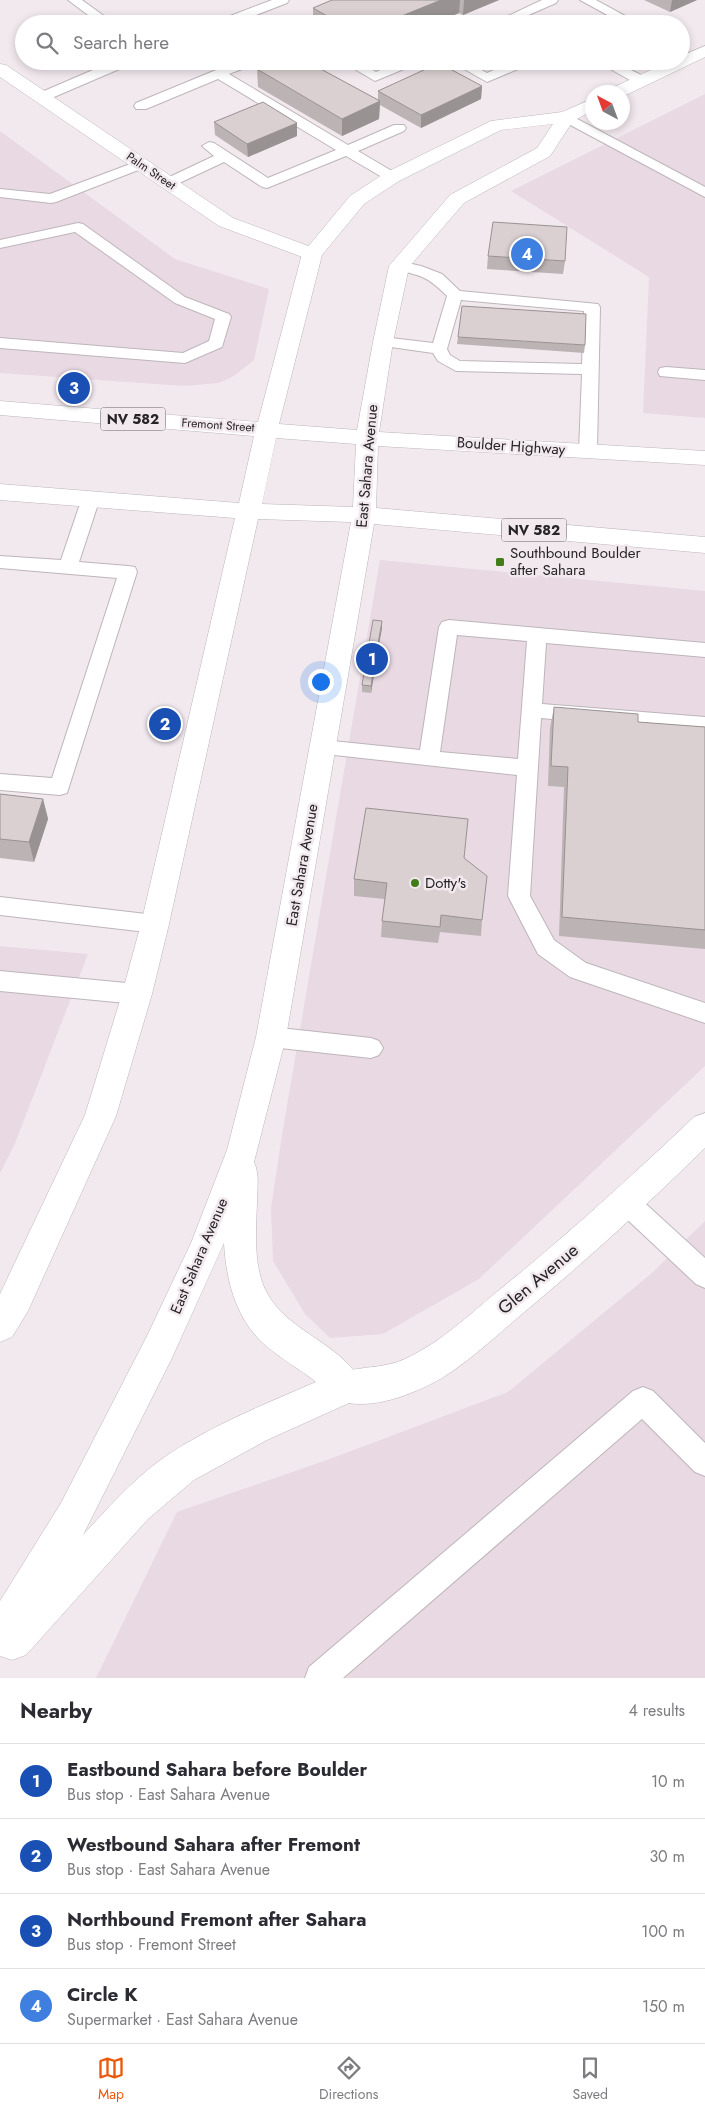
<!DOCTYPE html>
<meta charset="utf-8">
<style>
:root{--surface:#fff;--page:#f7f7f7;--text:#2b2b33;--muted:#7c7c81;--line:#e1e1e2;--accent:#ea580c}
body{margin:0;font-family:Jost,sans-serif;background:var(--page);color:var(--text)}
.compass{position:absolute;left:585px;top:85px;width:45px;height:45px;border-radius:50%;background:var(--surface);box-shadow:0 2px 8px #0003;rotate:319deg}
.you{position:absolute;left:320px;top:681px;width:18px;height:18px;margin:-12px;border:4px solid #fff;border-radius:50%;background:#1a73e8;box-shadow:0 0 0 8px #1a73e833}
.badge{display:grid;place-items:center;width:32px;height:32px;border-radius:50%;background:var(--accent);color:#fff;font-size:16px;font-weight:700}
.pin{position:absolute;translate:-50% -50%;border:2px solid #fff;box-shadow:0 1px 5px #0006}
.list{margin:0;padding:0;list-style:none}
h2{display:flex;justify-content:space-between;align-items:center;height:65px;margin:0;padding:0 20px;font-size:21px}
h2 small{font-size:16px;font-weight:400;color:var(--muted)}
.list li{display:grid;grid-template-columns:32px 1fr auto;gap:15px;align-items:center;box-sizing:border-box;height:75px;padding:0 20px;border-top:1px solid var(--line)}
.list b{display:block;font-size:19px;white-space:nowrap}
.list p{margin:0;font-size:16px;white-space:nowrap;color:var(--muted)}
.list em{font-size:16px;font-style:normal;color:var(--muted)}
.icon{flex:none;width:28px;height:28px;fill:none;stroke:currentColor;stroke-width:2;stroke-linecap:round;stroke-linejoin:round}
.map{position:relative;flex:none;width:705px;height:1678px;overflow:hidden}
.search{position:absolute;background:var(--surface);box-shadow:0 2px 8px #0003;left:15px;right:15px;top:15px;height:55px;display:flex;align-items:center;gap:12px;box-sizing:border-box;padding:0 18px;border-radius:28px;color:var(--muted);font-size:19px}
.sheet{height:365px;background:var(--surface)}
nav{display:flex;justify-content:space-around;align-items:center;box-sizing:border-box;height:70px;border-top:1px solid var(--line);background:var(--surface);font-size:14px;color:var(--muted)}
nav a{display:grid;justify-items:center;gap:2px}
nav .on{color:var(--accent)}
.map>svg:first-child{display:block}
.built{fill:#e9d9e3}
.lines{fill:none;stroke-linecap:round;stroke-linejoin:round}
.service-casing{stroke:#bdb5ba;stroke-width:2}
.minor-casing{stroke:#bdb5ba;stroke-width:1}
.primary-casing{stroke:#bdb5ba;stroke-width:1}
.service{fill:#fff;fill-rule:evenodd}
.minor{fill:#fff;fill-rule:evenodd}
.primary{fill:#fff;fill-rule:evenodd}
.wall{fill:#bcb3b4}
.shaded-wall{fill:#999292}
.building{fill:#dbd0d1;stroke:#999292}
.poi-dot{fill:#417e1a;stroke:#f2e9ef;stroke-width:2}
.labels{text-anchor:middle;stroke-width:5;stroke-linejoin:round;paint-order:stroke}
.far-street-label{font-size:12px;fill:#272426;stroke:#f2e9ef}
.shield{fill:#f2e9ef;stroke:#645f62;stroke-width:1}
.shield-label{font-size:14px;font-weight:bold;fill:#272426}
.street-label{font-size:15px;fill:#272426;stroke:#f2e9ef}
.poi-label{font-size:15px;fill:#272426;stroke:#f2e9ef;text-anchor:start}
.near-street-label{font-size:18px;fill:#272426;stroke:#f2e9ef}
</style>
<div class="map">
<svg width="705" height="1678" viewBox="0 0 705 1678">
<rect width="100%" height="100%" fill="#f2e9ef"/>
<!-- built -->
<g class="built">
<polygon points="705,94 705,418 643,413 649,277 511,191"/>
<polygon points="0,131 175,259 269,289 254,360 234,376 219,383 184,386 0,373"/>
<polygon points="380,560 705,591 705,1066 479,1279 383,1334 330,1338 305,1314 273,1261 271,1208 282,1135"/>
<polygon points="0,946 88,954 14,1146 0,1173"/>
<polygon points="705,1221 705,1678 96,1678 177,1512 327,1460 508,1392 653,1272"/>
</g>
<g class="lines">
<defs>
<g id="service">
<polygon points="68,0 82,0 115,24 100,24"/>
<polygon points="272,0 289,0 287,3 233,24 215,24 217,21"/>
<polygon points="542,0 558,0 556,3 508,24 491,24"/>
<polygon points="580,0 596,0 627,17 617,24 601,24 611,17"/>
<polygon points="114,61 132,61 131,64 47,100 42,101 35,97 37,94"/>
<polygon points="238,61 256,61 255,64 229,74 348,145 394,125 404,125 406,128 404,131 358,151 397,174 399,177 397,180 387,180 346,156 267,188 262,187 224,162 173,186 163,186 161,183 163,180 214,156 202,146 209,142 214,143 268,178 336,150 218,79 146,109 136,109 134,106 136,103"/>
<polygon points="341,61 357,61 376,72 400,61 417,61 416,64 375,81"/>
<polygon points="450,61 466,61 487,73 514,61 531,61 530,64 487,82"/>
<polygon points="596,61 613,61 647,78 649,81 642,85 637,84"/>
<polygon points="566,113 705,187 705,197 561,120 559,117"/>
<polygon points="141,160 146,161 148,164 146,167 56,202 51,203 0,197 0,189 50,194"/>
<polygon points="78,223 83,224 185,297 229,314 231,317 222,347 185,363 0,348 0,338 183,353 209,341 215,319 175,303 75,232 0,248 0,240"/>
<path d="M399,261L421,266L442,274L460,291L598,304L600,307L597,451L594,455L588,457L582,455L579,451L582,374L456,371L438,361L433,353L377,345L375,342L377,339L383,337L433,343L447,296C426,275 421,276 394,269L391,266L394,263ZM461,300L584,311L582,364L460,361L450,355L447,349Z"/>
<polygon points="666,367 705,370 705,380 660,376 658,372 660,368"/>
<polygon points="91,492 97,494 100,498 79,562 128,566 135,567 137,572 67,793 60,795 0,790 0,774 52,778 117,578 0,568 0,556 61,560 82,498 85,494"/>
<path d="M449,620L705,643V657L546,643L542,704L705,717V733L541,718L530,896L554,940L586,963L705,1003V1023L570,977L538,954L508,896L517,775L316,753L313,748L316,743L323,740L420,750L439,627L442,622ZM457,635L527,641L518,759L440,752Z"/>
<polygon points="0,897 155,915 163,917 166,924 163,931 155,933 0,915"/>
<polygon points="0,971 137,984 145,987 148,994 145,1001 137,1004 0,991"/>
<polygon points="271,1027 371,1038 379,1041 383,1048 379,1055 371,1058 271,1047 263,1044 259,1037 263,1030"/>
<polygon points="626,1190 635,1194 705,1258 705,1288 696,1284 617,1210 613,1202 617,1194"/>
<polygon points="643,1387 653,1391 705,1443 705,1476 695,1472 642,1419 343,1678 305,1678 309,1667 633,1391"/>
</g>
<g id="minor">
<polygon points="0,64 6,65 233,218 319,250 322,254 319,258 312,260 305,258 219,226 0,77"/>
<path d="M705,1113V1148C646,1206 586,1261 522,1314C496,1336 471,1360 442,1378C412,1395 367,1413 334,1399L329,1387L334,1375C357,1365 384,1370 407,1358C441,1342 469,1315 498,1291C566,1236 631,1177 694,1117Z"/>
</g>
<g id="primary">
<polygon points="705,46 705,57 624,96 622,96 622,92 609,92 612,88 670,61 681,61 681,56"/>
<path d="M592,99V111L573,121L550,156L464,203L409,267L393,342L379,432L705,451V465L378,446L376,508L705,537V553L374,524L286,1037L254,1162C260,1175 257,1189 257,1203C256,1231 253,1268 267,1293C289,1334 346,1344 363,1387L358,1399L267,1440L194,1480L148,1519L26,1655L12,1660L0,1656V1601L61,1503L147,1336L191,1243L227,1150L256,1037L351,522L258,519L169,924L152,994L116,1116L28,1311L12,1337L0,1342V1294L85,1115L122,994L141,924L235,518L0,500V484L239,503L254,436L0,415V401L258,422L302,254L350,196L385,173L491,121L562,112ZM553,124L537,148L450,195L389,266L373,342L357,430L279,424L322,255L364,204L399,181L501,130ZM276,438L356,444L353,507L262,504ZM224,1243C226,1280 236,1320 265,1345C281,1359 300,1369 316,1382C267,1403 213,1425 169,1454C136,1476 109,1507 83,1535L171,1360Z"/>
</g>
</defs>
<!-- service casing -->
<use href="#service" class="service-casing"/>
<!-- minor casing -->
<use href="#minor" class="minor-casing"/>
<!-- primary casing -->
<use href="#primary" class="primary-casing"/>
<!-- service -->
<use href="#service" class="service"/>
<!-- minor -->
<use href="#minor" class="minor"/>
<!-- primary -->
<use href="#primary" class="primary"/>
</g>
<!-- wall -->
<g class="wall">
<polygon points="332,0 499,0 463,15 459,13 432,24 313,24 313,8"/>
<polygon points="644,0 697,0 670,12"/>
<polygon points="262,61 306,61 378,100 378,91 482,86 481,99 421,128 380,105 379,119 342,136 258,87 257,69 262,67"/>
<polygon points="214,122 297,123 297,136 248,157 215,135"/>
<polygon points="488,256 565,261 563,274 487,269"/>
<polygon points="458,337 585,345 584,353 457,344"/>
<polygon points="382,621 382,628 378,650 369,650 369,643"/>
<polygon points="375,669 371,693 362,692 362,685"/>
<polygon points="554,707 638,722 705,727 705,949 559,936 564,787 548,786 550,728"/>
<polygon points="0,794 43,799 48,819 34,862 0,858"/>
<polygon points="464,858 482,920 481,936 440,932 438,943 381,937 382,921 385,899 354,896 354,879"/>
</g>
<!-- shaded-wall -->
<g class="shaded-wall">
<polygon points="441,0 460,0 459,13 432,24 382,24"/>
<polygon points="464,0 499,0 463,15"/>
<polygon points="672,0 697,0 670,12"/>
<polygon points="482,86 481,99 421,128 421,115"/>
<polygon points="380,101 379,119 342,136 342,119"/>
<polygon points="297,123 297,136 248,157 247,144"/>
<polygon points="382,621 382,628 378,650 378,644"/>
<polygon points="375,662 375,669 371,693 371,686"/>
<polygon points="43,799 48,819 34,862 29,842"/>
</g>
<!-- building -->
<g class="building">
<polygon points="332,0 441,0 382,24 341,24 313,8"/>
<polygon points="266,61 306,61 380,101 342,119 257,69 270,64"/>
<polygon points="439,63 482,86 421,115 378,91"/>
<polygon points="263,102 297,123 247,144 214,122"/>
<polygon points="493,222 567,227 565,261 488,256"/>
<polygon points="462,306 586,314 585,345 458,337"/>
<polygon points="373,620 382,621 378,644 369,643"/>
<polygon points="366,661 375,662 371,686 362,685"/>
<polygon points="554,707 638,714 638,722 705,727 705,930 562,917 568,767 551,766"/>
<polygon points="0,794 43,799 29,842 0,839"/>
<polygon points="366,808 468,819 464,858 487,876 482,920 441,915 440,927 382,921 387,883 354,879"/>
</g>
<!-- markers -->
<g class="poi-dot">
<rect x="495" y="557" width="10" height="10" rx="2.5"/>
<circle cx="415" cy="883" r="5"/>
</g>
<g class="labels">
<!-- far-street labels -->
<g class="far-street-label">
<text transform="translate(151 171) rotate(34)" y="4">Palm Street</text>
<text transform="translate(218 425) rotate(4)" y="4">Fremont Street</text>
</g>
<!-- shield labels -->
<g class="shield">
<rect x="100.5" y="407.5" width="65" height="23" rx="4"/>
<rect x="501.5" y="518.5" width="65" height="23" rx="4"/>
</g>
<g class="shield-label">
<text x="133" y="424">NV 582</text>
<text x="534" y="535">NV 582</text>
</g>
<!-- street labels -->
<g class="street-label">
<text transform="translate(511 446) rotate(4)" y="5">Boulder Highway</text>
<text transform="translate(367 466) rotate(-85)" y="5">East Sahara Avenue</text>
<text transform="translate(302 865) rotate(-80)" y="5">East Sahara Avenue</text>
<text transform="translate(199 1256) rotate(-67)" y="5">East Sahara Avenue</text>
</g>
<!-- poi labels -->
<g class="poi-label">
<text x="510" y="558">Southbound Boulder<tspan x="510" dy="17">after Sahara</tspan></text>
<text x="425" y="888">Dotty's</text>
</g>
<!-- near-street labels -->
<g class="near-street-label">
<text transform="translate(538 1279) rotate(-40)" y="6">Glen Avenue</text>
</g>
</g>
</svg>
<svg class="compass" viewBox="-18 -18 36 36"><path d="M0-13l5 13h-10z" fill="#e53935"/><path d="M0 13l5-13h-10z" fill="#7c7c81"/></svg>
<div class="you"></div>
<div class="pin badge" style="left:372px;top:659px;background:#1a4fb4">1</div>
<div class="pin badge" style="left:165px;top:724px;background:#1a4fb4">2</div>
<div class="pin badge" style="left:74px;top:388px;background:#1a4fb4">3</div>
<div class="pin badge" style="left:527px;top:254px;background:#3f7fe0">4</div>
<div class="search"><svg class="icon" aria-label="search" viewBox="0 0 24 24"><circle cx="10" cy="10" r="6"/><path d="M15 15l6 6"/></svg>Search here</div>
</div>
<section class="sheet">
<h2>Nearby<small>4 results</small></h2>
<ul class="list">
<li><span class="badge" style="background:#1a4fb4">1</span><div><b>Eastbound Sahara before Boulder</b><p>Bus stop · East Sahara Avenue</p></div><em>10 m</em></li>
<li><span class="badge" style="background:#1a4fb4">2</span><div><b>Westbound Sahara after Fremont</b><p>Bus stop · East Sahara Avenue</p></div><em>30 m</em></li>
<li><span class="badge" style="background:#1a4fb4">3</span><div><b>Northbound Fremont after Sahara</b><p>Bus stop · Fremont Street</p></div><em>100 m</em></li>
<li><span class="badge" style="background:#3f7fe0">4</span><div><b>Circle K</b><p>Supermarket · East Sahara Avenue</p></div><em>150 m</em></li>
</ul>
</section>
<nav>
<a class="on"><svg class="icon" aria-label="map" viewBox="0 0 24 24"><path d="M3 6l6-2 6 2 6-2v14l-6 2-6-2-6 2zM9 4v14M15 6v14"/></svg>Map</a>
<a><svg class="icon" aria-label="directions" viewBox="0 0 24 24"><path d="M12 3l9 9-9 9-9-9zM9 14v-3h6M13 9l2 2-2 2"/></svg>Directions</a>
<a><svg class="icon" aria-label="saved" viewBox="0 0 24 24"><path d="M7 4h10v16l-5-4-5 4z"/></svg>Saved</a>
</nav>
